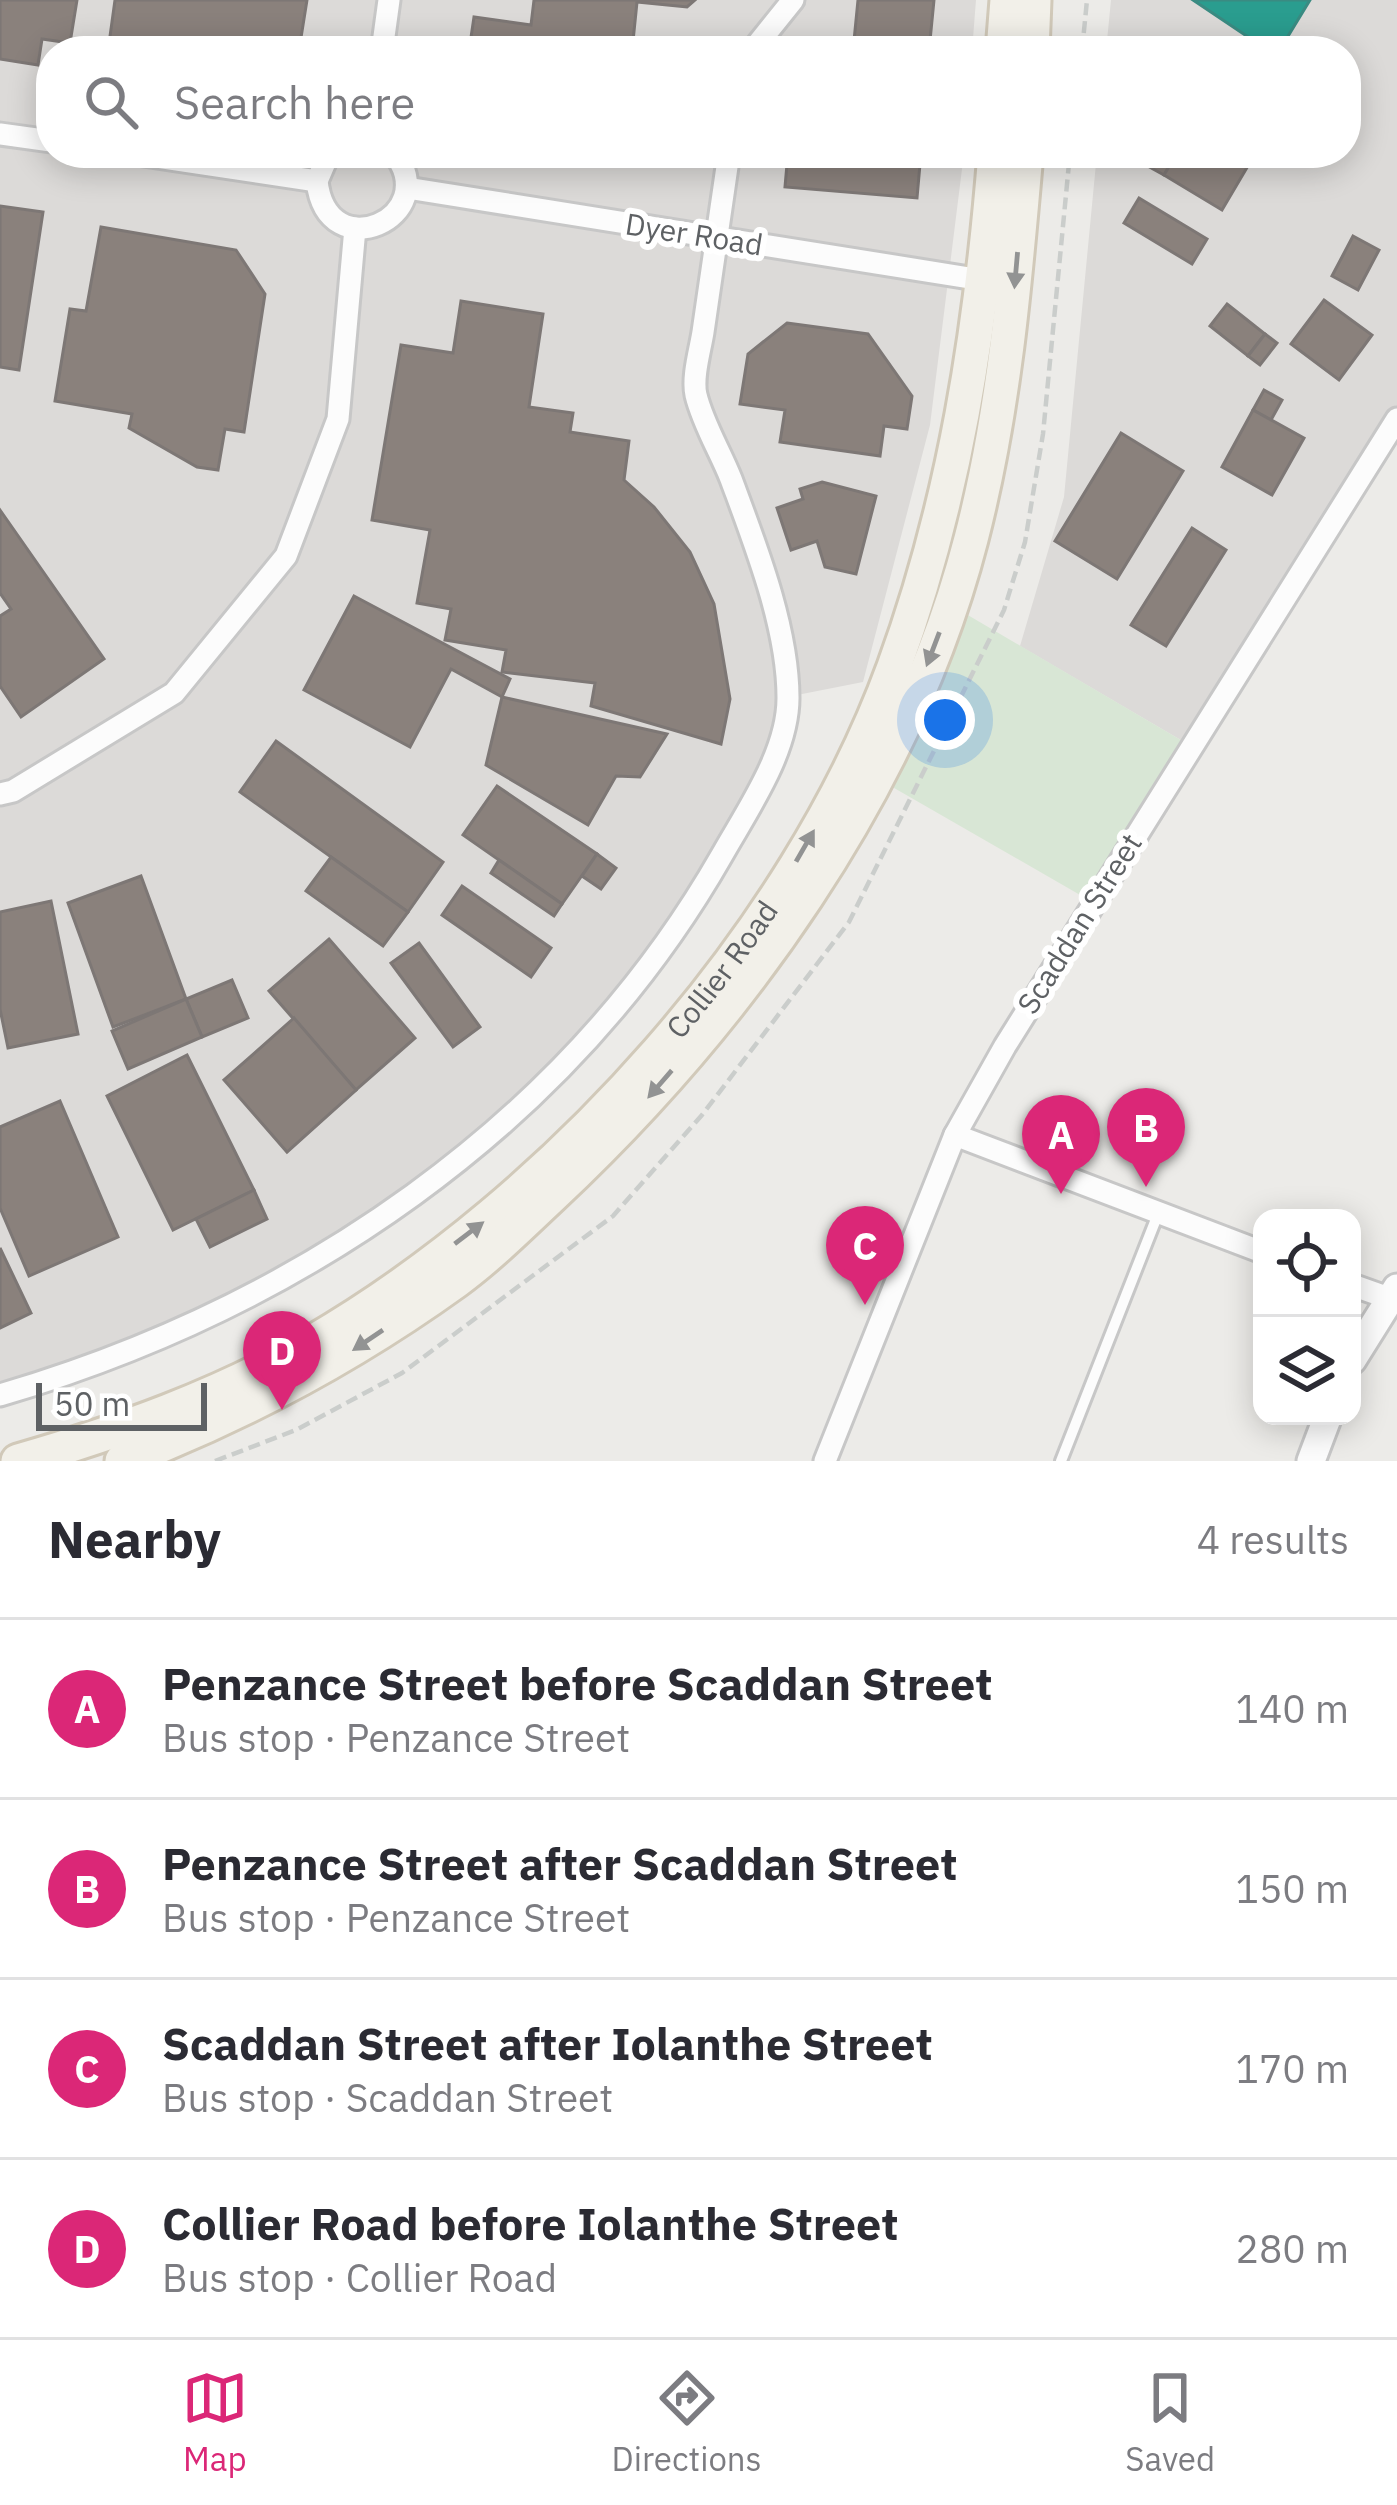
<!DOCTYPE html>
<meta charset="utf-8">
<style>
:root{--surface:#fff;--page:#f7f7f7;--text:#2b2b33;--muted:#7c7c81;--line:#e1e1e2;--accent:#db2777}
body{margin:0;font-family:"IBM Plex Sans",sans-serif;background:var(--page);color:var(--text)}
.controls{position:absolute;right:36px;bottom:36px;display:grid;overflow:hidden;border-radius:24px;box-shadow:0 6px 30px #0003}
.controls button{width:108px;height:108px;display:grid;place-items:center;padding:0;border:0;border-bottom:3px solid var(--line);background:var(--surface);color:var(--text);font:60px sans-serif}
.scale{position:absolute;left:36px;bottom:30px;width:171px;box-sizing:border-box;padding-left:12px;border:6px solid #5e6164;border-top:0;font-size:33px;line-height:42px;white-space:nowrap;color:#5e6164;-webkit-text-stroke:9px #fff;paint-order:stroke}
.you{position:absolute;left:945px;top:720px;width:42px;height:42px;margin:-30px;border:9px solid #fff;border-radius:50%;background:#1a73e8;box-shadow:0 0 0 18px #1a73e833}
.badge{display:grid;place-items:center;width:78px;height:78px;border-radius:50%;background:var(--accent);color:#fff;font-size:39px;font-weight:700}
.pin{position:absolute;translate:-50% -99px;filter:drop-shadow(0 3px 6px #0008)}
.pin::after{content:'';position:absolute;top:63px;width:42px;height:36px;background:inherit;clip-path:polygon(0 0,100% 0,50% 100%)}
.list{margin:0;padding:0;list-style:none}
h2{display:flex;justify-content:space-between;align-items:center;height:156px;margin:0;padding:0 48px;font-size:51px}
h2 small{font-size:39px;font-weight:400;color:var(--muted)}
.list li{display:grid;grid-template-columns:78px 1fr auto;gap:36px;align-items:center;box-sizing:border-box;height:180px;padding:0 48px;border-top:3px solid var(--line)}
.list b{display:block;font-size:45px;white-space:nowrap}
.list p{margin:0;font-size:39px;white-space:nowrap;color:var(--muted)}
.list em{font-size:39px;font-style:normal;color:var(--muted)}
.icon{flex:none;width:66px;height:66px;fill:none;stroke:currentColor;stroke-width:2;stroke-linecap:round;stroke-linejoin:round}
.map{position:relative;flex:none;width:1397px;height:1461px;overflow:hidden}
.search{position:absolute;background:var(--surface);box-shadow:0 6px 30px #0003;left:36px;right:36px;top:36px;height:132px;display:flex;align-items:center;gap:30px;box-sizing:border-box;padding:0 42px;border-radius:48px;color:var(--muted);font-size:45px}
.sheet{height:876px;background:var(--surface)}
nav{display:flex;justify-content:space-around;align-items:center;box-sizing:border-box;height:168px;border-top:3px solid var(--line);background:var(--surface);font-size:33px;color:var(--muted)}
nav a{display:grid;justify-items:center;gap:6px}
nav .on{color:var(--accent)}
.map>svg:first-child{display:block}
.industrial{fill:#dcdad8}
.green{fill:#d8e6d5}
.schools{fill:#2a9d8f;stroke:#3a8b82;stroke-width:3}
.industry{fill:#8a817c;stroke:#7d7775;stroke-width:3}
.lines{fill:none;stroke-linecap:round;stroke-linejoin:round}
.service-casing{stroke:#c7c7c7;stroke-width:16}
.minor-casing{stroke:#c7c7c7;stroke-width:27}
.tertiary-casing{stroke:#c7c7c7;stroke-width:33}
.primary-casing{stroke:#d1c9b9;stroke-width:39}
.path{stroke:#cacdcb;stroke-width:4.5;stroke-dasharray:12 6;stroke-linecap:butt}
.service{stroke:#fcfcfc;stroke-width:10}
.minor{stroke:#fcfcfc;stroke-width:21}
.tertiary{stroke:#fcfcfc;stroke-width:27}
.primary{stroke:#f2f0e9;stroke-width:33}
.oneway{fill:#929393}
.labels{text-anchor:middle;stroke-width:12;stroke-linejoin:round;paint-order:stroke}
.street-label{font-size:30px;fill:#5e6164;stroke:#fff}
</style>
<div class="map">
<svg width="1397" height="1461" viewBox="0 0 1397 1461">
<rect width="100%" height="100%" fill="#ecebe8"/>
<!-- industrial -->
<g class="industrial">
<polygon points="0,0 976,0 972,51 51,51 51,153 964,153 930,425 863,682 792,696 699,898 502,1127 215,1314 0,1397"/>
<polygon points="1111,0 1397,0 1397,409 1191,746 1020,646 1064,497 1097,153 1346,153 1346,51 1106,51"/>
</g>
<!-- green -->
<polygon class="green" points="949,604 1191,746 1094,903 875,777"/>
<!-- schools -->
<polygon class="schools" points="1193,0 1310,0 1279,51 1269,51"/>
<!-- industry -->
<g class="industry">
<polygon points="0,0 77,0 70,43 42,39 38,65 0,59"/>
<polygon points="115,0 307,0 300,44 290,51 108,51"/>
<polygon points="534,0 695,0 687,7 637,2 632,51 469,51 474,17 531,25"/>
<polygon points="858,0 934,0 929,51 853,51"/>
<polygon points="788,153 816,153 815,163 843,165 845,153 921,153 917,198 785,187"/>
<polygon points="1151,153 1177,153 1164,175 1144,164"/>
<polygon points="1177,153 1242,153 1252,159 1222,210 1164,175"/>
<polygon points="1139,198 1207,239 1192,264 1124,223"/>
<polygon points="0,206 43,212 19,370 0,367"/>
<polygon points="101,227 236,250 265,294 244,432 225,429 218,470 197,467 129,428 132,414 55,401 70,309 86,311"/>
<polygon points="1353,236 1379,250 1358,290 1332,276"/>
<polygon points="1324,300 1372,335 1339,380 1291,344"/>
<polygon points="461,301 543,314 529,407 573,413 570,432 629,441 624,480 654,507 690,552 714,604 730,699 721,744 591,706 595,683 502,672 506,650 445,640 451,609 417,603 430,530 372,520 401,345 453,353"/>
<polygon points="1227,304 1265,334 1248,356 1210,326"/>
<polygon points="787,323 868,334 912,396 907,429 884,426 880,456 780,442 785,410 740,404 748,354"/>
<polygon points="1265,334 1277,343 1260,365 1248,356"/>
<polygon points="1264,390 1282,400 1271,420 1253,410"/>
<polygon points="1253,410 1304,438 1272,495 1222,467"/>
<polygon points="1121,433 1183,471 1117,579 1055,541"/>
<polygon points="822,482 876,496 856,574 825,567 817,541 791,550 777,508 803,499 800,489"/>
<polygon points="0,510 104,659 21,717 0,686 0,616 11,609 0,593"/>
<polygon points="1192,528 1226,550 1166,646 1131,625"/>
<polygon points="354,596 510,679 502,697 451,669 410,747 304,690"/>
<polygon points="502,697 667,734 640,777 616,776 588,825 486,765"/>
<polygon points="276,741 443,862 408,912 240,792"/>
<polygon points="497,786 597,854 562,904 463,835"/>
<polygon points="597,854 616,868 601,889 582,876"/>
<polygon points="331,857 408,912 383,946 306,891"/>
<polygon points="499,860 562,904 554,916 491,873"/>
<polygon points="141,876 186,999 113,1027 68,903"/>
<polygon points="462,886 551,948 531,977 442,915"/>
<polygon points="51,901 78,1034 8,1048 0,1009 0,912"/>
<polygon points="329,939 415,1038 356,1090 269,991"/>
<polygon points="419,943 480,1027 453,1047 391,963"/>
<polygon points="232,980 248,1018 202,1037 186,999"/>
<polygon points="186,999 202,1037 128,1069 112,1031"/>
<polygon points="294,1018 356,1090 287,1152 224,1080"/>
<polygon points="187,1055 254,1190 173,1230 107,1096"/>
<polygon points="60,1101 118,1237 29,1276 0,1208 0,1127"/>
<polygon points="254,1190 267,1219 210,1247 196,1219"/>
<polygon points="0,1248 31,1313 0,1328"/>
</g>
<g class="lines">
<defs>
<polyline id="service" points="1061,1461 1158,1214"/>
<g id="minor">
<polyline points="382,51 389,0"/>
<polyline points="752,51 793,0"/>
<polyline points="0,134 51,141"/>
<polyline points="130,153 317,181"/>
<path d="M329,153L317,181C327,270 444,217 394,153"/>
<polyline points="407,188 982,280"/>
<polyline points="0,794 13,791 174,693 286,556 338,419 355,228"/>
<polyline points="955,1135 1262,1252"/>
<polyline points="1352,1285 1397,1301"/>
<path d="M0,1395C296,1308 566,1128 722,855C748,809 788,752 788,698C788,627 755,544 731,479C720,451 703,424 696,395C692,377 700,351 703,332C711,273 720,213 729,153"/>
<polyline points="825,1461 955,1135 1005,1046 1397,419"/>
</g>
<g id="tertiary">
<polyline points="1352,1360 1397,1288"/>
<polyline points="1311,1461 1328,1416"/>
</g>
<g id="primary">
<polyline points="1003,51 1007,0"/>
<polyline points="1032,51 1034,0"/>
<path id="s1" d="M18,1461C119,1432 220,1396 311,1343C557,1200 796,935 894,667C955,500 981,330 995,153"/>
<path d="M122,1461C242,1415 352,1356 456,1281C490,1256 521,1225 551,1197C738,1022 906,790 971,539C1004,412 1015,283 1026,153"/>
</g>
</defs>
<!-- service casing -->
<use href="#service" class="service-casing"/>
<!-- minor casing -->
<use href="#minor" class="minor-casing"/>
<!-- tertiary casing -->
<use href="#tertiary" class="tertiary-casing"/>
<!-- primary casing -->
<use href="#primary" class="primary-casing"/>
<!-- path -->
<g class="path">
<polyline points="1082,51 1087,0"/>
<polyline points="215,1461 296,1430 402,1373 613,1216 702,1115 849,922 1004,610 1025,542 1043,434 1070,153"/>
</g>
<!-- service -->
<use href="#service" class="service"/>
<!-- minor -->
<use href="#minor" class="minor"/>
<!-- tertiary -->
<use href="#tertiary" class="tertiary"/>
<!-- primary -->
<use href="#primary" class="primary"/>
</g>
<!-- one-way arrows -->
<defs><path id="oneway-solid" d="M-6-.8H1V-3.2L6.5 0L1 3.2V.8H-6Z" transform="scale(3)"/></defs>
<g class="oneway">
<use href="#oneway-solid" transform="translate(1016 270) rotate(95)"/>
<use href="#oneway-solid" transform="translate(933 649) rotate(111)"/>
<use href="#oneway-solid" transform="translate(805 846) rotate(-60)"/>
<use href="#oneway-solid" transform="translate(660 1084) rotate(131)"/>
<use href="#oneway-solid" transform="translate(469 1233) rotate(-37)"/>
<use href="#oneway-solid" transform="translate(368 1340) rotate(146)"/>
</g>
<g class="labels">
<!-- street labels -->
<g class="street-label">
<text transform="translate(694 235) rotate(9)" y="10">Dyer Road</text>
<text transform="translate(1080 924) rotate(-58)" y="10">Scaddan Street</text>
<text dy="10" stroke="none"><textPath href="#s1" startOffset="876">Collier Road</textPath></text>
</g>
</g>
</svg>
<div class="controls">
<button><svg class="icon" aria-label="locate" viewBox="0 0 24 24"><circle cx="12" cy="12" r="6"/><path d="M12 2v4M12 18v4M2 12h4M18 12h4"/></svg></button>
<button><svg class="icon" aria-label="layers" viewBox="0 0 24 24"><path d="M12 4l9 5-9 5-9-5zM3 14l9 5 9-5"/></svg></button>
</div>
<div class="scale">50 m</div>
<div class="you"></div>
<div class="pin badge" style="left:1061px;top:1194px">A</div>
<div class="pin badge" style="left:1146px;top:1187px">B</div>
<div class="pin badge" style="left:865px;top:1305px">C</div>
<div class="pin badge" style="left:282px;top:1410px">D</div>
<div class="search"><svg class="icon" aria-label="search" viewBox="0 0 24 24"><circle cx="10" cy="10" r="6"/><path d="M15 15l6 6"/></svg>Search here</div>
</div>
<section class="sheet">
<h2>Nearby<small>4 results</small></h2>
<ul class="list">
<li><span class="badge">A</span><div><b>Penzance Street before Scaddan Street</b><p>Bus stop · Penzance Street</p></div><em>140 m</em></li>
<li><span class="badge">B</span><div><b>Penzance Street after Scaddan Street</b><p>Bus stop · Penzance Street</p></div><em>150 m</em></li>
<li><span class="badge">C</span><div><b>Scaddan Street after Iolanthe Street</b><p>Bus stop · Scaddan Street</p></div><em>170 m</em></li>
<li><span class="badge">D</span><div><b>Collier Road before Iolanthe Street</b><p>Bus stop · Collier Road</p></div><em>280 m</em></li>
</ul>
</section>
<nav>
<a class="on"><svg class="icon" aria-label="map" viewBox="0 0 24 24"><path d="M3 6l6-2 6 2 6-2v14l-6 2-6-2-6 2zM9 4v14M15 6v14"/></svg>Map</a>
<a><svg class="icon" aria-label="directions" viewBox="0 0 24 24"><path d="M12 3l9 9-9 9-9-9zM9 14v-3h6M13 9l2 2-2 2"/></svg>Directions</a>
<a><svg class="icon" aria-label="saved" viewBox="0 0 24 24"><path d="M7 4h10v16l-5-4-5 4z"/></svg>Saved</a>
</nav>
